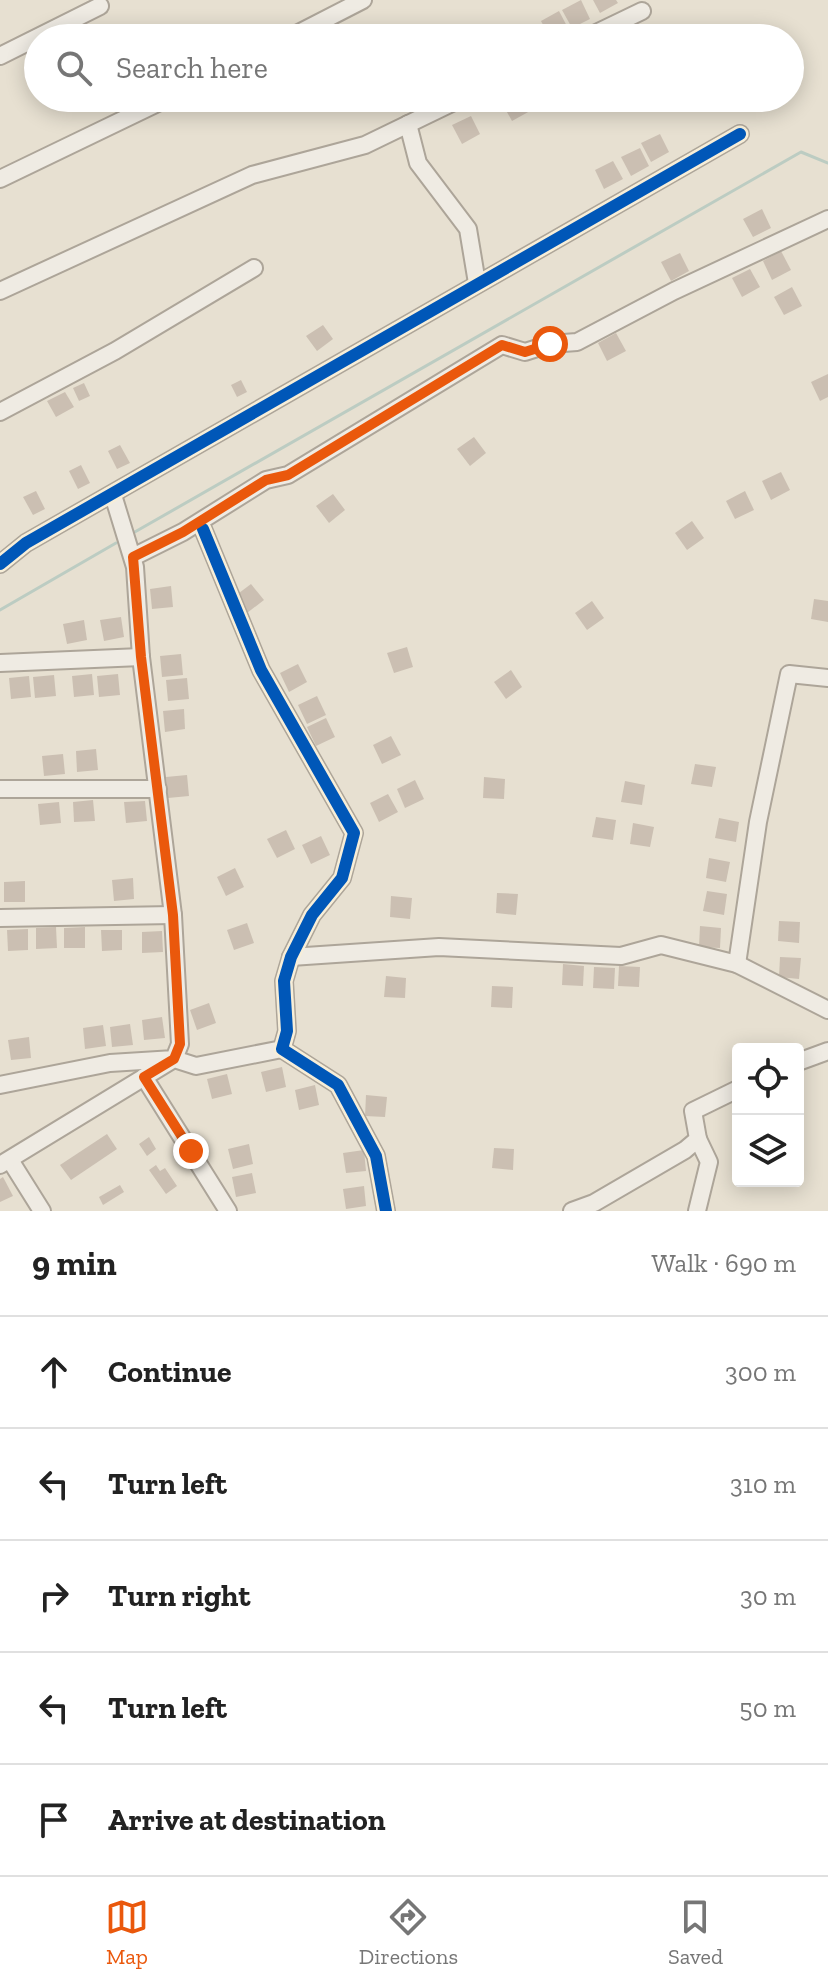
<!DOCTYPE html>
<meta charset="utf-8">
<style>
:root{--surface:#fff;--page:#f2f2f2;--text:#222;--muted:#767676;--line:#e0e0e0;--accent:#ea580c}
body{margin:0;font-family:"Zilla Slab",serif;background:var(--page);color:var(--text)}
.controls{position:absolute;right:24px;bottom:24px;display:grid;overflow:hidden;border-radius:8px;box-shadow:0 4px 20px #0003}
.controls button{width:72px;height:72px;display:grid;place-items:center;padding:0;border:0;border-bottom:2px solid var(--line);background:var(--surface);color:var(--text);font:40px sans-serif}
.stop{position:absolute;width:24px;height:24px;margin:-18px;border:6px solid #ea580c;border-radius:50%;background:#fff}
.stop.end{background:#ea580c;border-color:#fff;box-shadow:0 2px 8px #0008}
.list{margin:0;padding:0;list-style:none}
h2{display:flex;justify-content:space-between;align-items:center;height:104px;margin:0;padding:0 32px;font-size:34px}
h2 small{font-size:26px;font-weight:400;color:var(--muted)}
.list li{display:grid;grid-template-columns:52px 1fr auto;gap:24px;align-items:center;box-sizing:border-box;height:112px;padding:0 32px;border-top:2px solid var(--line)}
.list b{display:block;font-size:30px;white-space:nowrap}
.list em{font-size:26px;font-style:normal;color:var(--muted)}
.icon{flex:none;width:44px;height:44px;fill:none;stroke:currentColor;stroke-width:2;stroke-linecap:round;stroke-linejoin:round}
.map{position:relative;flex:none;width:828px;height:1211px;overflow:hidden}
.search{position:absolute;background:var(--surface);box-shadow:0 4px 20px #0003;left:24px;right:24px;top:24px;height:88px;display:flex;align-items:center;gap:20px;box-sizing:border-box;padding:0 28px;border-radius:44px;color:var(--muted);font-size:30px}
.sheet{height:664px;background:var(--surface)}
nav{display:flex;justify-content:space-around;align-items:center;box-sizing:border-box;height:112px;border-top:2px solid var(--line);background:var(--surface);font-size:22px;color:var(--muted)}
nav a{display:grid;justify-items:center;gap:4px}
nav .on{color:var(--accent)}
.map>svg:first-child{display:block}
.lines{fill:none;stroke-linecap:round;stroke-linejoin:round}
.stream{stroke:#bcccc2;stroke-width:3}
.building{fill:#cbbfb2}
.minor-casing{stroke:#ada599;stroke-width:20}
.minor{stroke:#efebe3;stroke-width:16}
.cycleway-casing{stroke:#f7eed8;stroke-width:17}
.cycleway{stroke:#0057b8;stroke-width:12}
.route{stroke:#ea580c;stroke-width:10}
</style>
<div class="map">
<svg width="828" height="1211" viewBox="0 0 828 1211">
<rect width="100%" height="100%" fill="#e7e0d1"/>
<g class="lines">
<!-- stream -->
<g class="stream">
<polyline points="133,533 801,152 828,163"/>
<polyline points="0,610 116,543"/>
</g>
</g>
<!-- building -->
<g class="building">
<polygon points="581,0 590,19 572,28 562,10"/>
<polygon points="593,0 616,0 618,3 600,13"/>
<polygon points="559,11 569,30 550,38 541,21"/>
<polygon points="511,98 523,98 530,111 512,121 502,103"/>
<polygon points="471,116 480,134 462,144 452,125"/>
<polygon points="660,134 669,152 651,162 641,143"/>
<polygon points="640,148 649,166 631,176 621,157"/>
<polygon points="613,161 623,179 604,189 595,170"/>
<polygon points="762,209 771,228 753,237 743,219"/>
<polygon points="781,251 791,270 772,280 763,261"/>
<polygon points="680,253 689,271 671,281 661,262"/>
<polygon points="750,269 760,287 742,297 732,278"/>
<polygon points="792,287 802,306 784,315 774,297"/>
<polygon points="323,325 333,339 317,351 306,336"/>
<polygon points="616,333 626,351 607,361 598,343"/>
<polygon points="828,374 828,397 820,401 811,382"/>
<polygon points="241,380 247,392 237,397 231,385"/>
<polygon points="84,383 90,396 79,401 73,388"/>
<polygon points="65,392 74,407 56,417 47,401"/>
<polygon points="474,437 486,453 470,466 457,449"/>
<polygon points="120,445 130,463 117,469 108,451"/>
<polygon points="81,465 90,483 78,489 69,471"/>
<polygon points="781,472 790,490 771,500 762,481"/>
<polygon points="36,491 45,509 33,515 23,497"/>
<polygon points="745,491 754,510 735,519 726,501"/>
<polygon points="333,494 345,510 329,523 316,506"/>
<polygon points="692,521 704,538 687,550 675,533"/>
<polygon points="251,584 264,600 247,613 235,596"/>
<polygon points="171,586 173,607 152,609 150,589"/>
<polygon points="814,599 828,601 828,622 811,619"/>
<polygon points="592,601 604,618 587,630 575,613"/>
<polygon points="121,617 124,637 104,641 100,620"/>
<polygon points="84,620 87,640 67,644 63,624"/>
<polygon points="407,647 413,667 394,673 387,653"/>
<polygon points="181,654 183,675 162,677 160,656"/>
<polygon points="298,664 307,682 289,692 280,673"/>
<polygon points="511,670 522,687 506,699 494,682"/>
<polygon points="92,674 94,695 74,697 72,676"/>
<polygon points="118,674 120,695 99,697 97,676"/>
<polygon points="54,675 56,696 35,698 33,677"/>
<polygon points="29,676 31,697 11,699 9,678"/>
<polygon points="187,678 189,699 168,701 166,680"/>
<polygon points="317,696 326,715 307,724 298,705"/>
<polygon points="184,709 185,729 165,732 163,711"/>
<polygon points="326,718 335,737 316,746 307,727"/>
<polygon points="391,736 401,755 382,764 373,745"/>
<polygon points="96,749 98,770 77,772 76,751"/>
<polygon points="63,754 65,774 44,776 42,756"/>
<polygon points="695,764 716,767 712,787 691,784"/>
<polygon points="187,775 189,796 168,798 166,777"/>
<polygon points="484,777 505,779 504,799 483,798"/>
<polygon points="415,780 424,799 405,808 397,789"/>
<polygon points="625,781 645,785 642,805 621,802"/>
<polygon points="388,794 398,812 379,822 370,803"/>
<polygon points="93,800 95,821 74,822 73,802"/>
<polygon points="145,801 147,821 126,823 124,802"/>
<polygon points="59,802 61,823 40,825 38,804"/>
<polygon points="596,817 616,820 613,840 592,837"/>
<polygon points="719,818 739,822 736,842 715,838"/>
<polygon points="633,823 654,827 650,847 630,844"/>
<polygon points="286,830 295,849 277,858 267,839"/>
<polygon points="321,836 330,855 311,864 302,845"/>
<polygon points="709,858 730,862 726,882 706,878"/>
<polygon points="235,868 244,887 226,896 217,877"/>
<polygon points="133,878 134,899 114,901 112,880"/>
<polygon points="25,881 25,902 4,902 4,882"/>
<polygon points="707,891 727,894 724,915 703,911"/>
<polygon points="497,893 518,894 516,915 496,913"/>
<polygon points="391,896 412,898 410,919 390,917"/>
<polygon points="779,921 800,922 799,943 778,941"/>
<polygon points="247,923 254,943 234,950 227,930"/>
<polygon points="700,926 721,928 720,948 699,947"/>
<polygon points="56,927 57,948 36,949 36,928"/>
<polygon points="85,927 85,948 64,948 64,928"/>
<polygon points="28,929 28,950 8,951 7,930"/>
<polygon points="101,930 122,930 122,950 102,951"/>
<polygon points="162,931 163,952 142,953 142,932"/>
<polygon points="780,957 801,958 799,979 779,977"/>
<polygon points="563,964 584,966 583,986 562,985"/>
<polygon points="619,966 640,967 639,987 618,986"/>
<polygon points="594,967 615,968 614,989 593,988"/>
<polygon points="386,976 406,978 405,998 384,997"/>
<polygon points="492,986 513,987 512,1008 491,1007"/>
<polygon points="209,1003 216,1023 197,1030 190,1010"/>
<polygon points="162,1017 165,1038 144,1040 142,1020"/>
<polygon points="130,1024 133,1045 112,1047 110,1027"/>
<polygon points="103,1025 106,1046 85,1049 83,1028"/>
<polygon points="29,1037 31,1058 11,1060 8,1040"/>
<polygon points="282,1067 286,1087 266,1092 261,1072"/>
<polygon points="227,1074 232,1094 212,1099 207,1079"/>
<polygon points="315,1085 319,1105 299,1110 295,1090"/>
<polygon points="366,1095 387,1097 385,1117 365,1116"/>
<polygon points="107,1134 117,1149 71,1180 60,1165"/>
<polygon points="149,1137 156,1149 147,1156 139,1144"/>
<polygon points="249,1144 253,1164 233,1169 228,1149"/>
<polygon points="494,1148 514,1149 513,1170 492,1168"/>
<polygon points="364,1150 366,1171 346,1173 343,1153"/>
<polygon points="156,1165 160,1171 165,1168 177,1186 166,1194 149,1170"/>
<polygon points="252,1173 256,1193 236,1197 232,1177"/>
<polygon points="3,1177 13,1196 0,1202 0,1179"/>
<polygon points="120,1185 124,1192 103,1205 99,1197"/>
<polygon points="364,1186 366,1206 346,1209 343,1189"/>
</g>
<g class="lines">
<defs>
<g id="minor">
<polyline points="289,38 363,0"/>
<polyline points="586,38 642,11"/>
<polyline points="0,56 100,6"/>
<polyline points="408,124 418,163 468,229 477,283"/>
<polyline points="0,179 168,98"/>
<polyline points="0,291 252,175 365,145 462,98"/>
<polyline points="0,412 115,351 254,268"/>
<polyline points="203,529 261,670 354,833 342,878 312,915 291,957 284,981 287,1031 282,1049 338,1085 376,1156 386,1211"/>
<polyline points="133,557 183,532 266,480 288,475 502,345 525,352 550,344 577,342 674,291 828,219"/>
<polyline points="0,564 26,543 740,134"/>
<polyline points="0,663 141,657"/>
<polyline points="0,789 158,789"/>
<polyline points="0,918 173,915"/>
<polyline points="291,957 439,947 621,956 661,945 737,964 828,1010"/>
<polyline points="737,964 758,822 789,674 828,678"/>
<polyline points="798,1062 828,1051"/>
<polyline points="144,1077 228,1211"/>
<polyline points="0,1085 110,1063 174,1059 180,1044 173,915 141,657 135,567 113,495"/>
<polyline points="10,1160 42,1211"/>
<polyline points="0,1165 174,1059 196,1066 282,1049"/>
<polyline points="572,1211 594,1203 685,1150 698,1139 693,1111 738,1089"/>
<polyline points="697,1211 709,1162 698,1139"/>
</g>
</defs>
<!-- minor casing -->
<use href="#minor" class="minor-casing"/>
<!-- minor -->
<use href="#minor" class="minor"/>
<defs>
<g id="cycleway">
<polyline points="203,529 261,670 354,833 342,878 312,915 291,957 284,981 287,1031 282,1049 338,1085 376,1156 386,1211"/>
<polyline points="0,564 26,543 740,134"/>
</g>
</defs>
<!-- cycleway casing -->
<use href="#cycleway" class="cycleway-casing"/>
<!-- cycleway -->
<use href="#cycleway" class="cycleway"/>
</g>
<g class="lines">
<!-- route -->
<polyline class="route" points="191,1151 144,1077 174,1059 180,1044 173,915 141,657 133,557 183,532 266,480 288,475 502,345 525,352 550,344"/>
</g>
</svg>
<div class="controls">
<button><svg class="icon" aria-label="locate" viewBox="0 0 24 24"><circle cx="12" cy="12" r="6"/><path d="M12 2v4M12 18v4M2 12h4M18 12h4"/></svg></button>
<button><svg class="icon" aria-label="layers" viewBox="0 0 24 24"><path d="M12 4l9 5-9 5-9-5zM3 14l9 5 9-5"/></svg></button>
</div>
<div class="stop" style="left:550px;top:344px"></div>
<div class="stop end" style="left:191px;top:1151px"></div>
<div class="search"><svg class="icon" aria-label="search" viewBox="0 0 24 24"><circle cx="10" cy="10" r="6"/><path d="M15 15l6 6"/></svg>Search here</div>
</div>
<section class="sheet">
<h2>9 min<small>Walk · 690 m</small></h2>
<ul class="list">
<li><svg class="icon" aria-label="ahead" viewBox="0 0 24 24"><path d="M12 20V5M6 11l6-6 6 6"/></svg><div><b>Continue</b></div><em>300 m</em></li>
<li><svg class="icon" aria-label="left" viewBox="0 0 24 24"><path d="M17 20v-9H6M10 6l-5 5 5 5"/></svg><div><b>Turn left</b></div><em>310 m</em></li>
<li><svg class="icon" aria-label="right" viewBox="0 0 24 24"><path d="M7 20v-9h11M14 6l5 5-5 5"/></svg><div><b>Turn right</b></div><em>30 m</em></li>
<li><svg class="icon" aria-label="left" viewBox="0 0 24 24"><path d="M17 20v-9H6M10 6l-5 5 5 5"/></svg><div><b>Turn left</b></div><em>50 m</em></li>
<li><svg class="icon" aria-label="arrive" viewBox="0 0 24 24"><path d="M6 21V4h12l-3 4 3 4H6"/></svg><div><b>Arrive at destination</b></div></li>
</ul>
</section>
<nav>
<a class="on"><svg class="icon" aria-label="map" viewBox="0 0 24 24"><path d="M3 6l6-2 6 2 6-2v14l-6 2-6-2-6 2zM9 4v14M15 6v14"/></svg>Map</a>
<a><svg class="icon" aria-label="directions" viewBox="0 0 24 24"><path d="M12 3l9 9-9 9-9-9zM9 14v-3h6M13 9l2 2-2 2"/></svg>Directions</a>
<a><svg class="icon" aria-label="saved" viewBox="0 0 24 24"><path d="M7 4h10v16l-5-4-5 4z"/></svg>Saved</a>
</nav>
